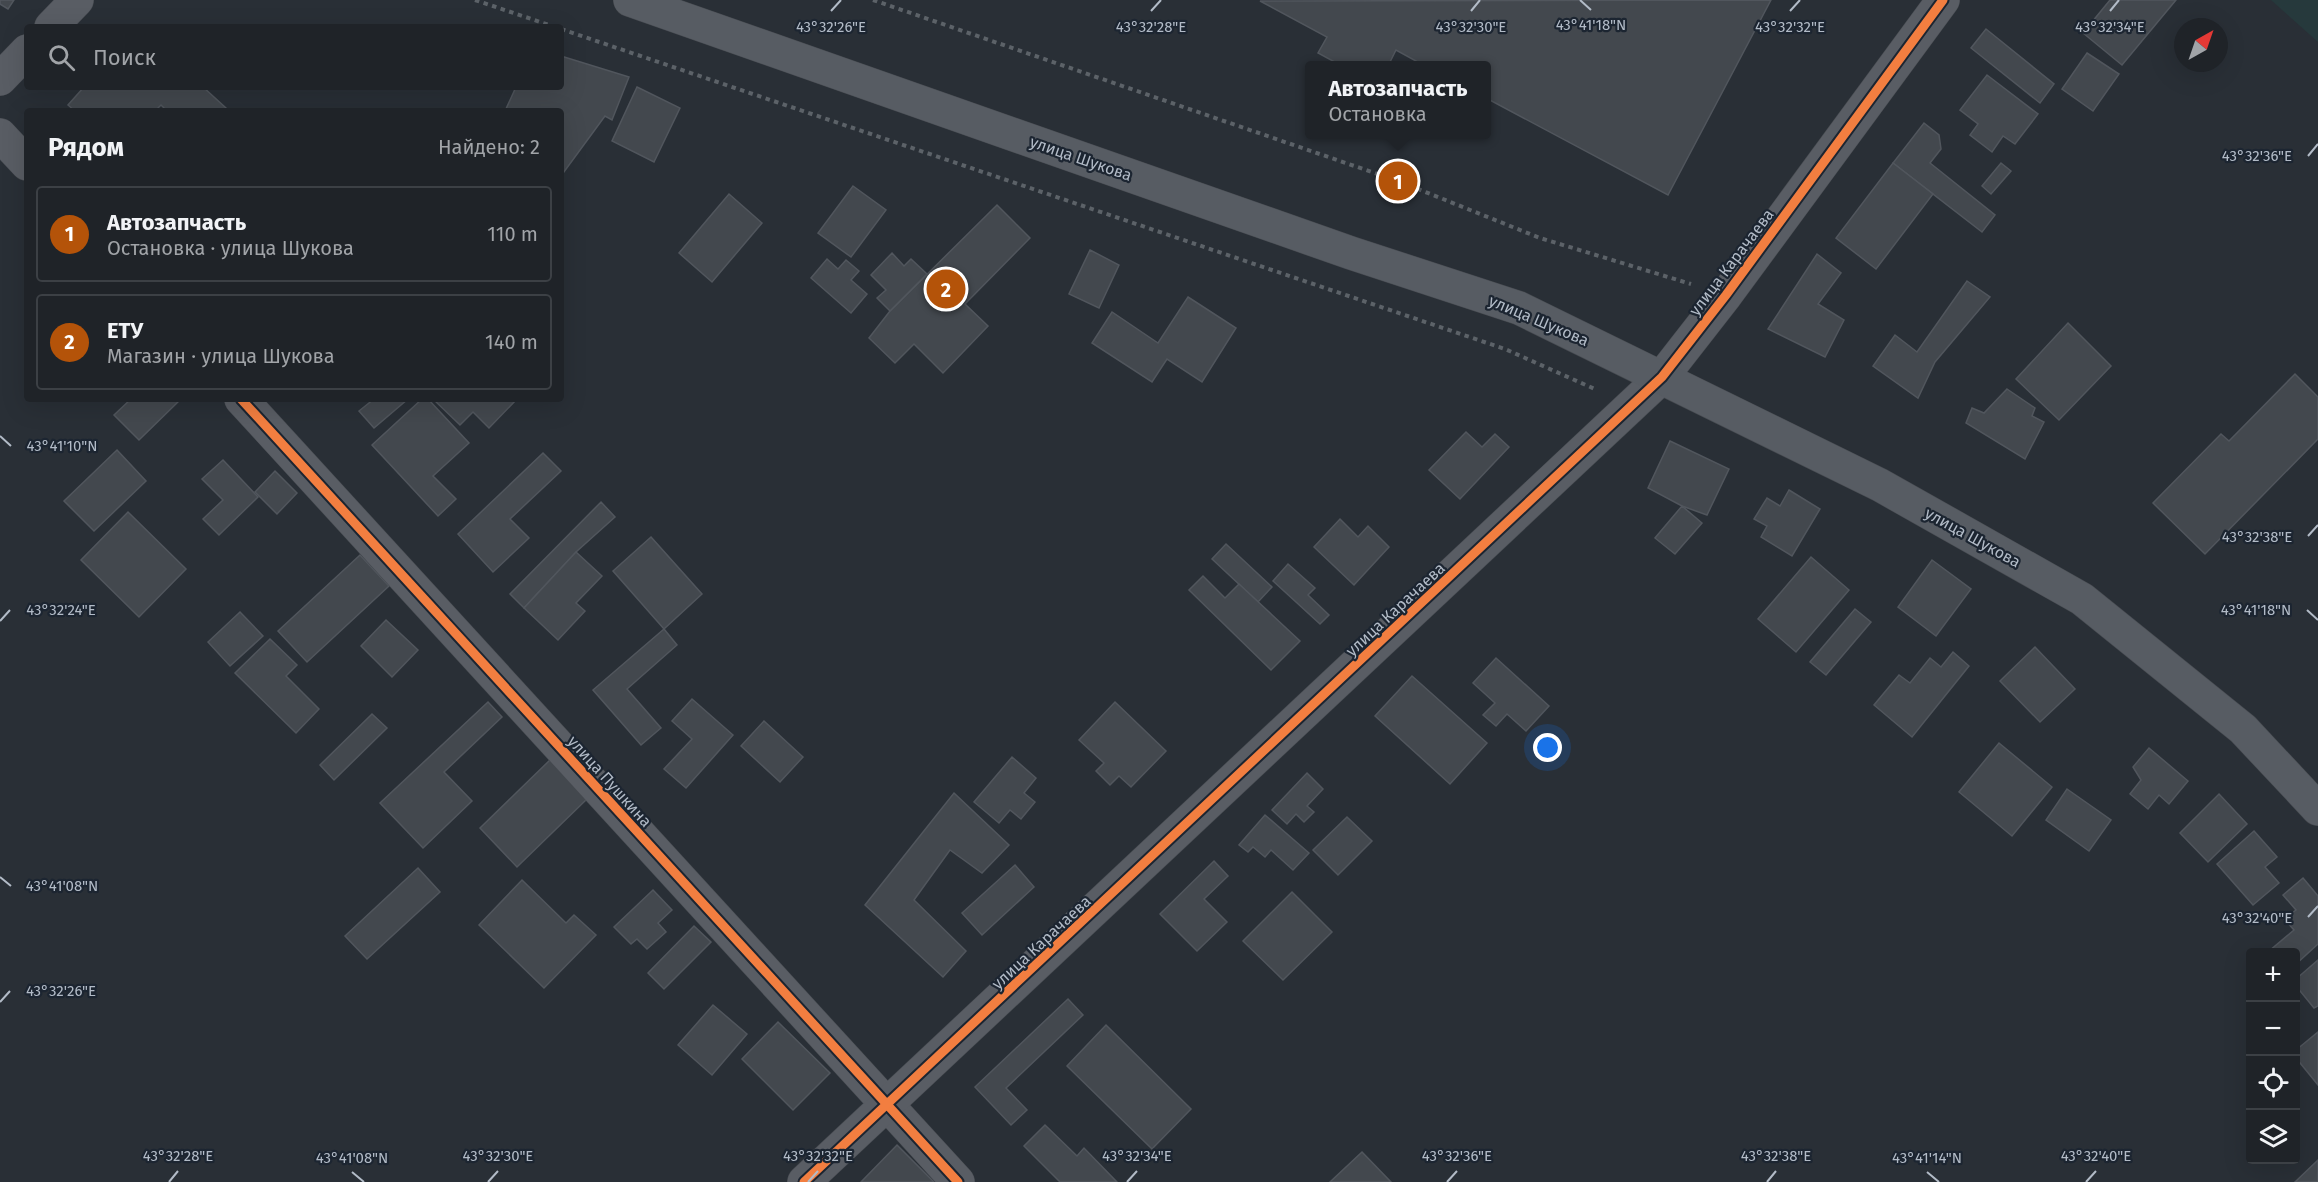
<!DOCTYPE html>
<html lang="ru">
<meta charset="utf-8">
<style>
:root{--surface:#1f2328;--page:#2c2f34;--text:#f1f3f6;--muted:#a1a4a8;--line:#3c4045;--accent:#b45309}
body{margin:0;font-family:"Fira Sans",sans-serif;background:var(--page);color:var(--text)}
.controls{position:absolute;right:18px;bottom:18px;display:grid;overflow:hidden;border-radius:6px;box-shadow:0 6px 24px #0002}
.controls button{width:54px;height:54px;display:grid;place-items:center;padding:0;border:0;border-bottom:2px solid var(--line);background:var(--surface);color:var(--text);font:30px sans-serif}
.compass{position:absolute;left:2174px;top:18px;width:54px;height:54px;border-radius:50%;background:var(--surface);box-shadow:0 6px 24px #0002;rotate:40deg}
.you{position:absolute;left:1548px;top:748px;width:21px;height:21px;margin:-15px;border:4px solid #fff;border-radius:50%;background:#1a73e8;box-shadow:0 0 0 9px #1a73e833}
.badge{display:grid;place-items:center;width:39px;height:39px;border-radius:50%;background:var(--accent);color:#fff;font-size:20px;font-weight:700}
.pin{position:absolute;translate:-50% -50%;border:3px solid #fff;box-shadow:0 2px 6px #0006}
.popup{position:absolute;left:1305px;top:61px;width:186px;height:78px;box-sizing:border-box;display:grid;place-content:center;border-radius:6px;background:var(--surface);filter:drop-shadow(0 2px 4px #0005);font-size:20px;white-space:nowrap;color:var(--muted)}
.popup b{font-size:22px;color:var(--text)}
.popup::after{content:'';position:absolute;left:50%;top:100%;margin-left:-12px;border:12px solid transparent;border-top-color:var(--surface)}
.list{margin:0;padding:0;list-style:none}
h2{display:flex;justify-content:space-between;align-items:center;height:78px;margin:0;padding:0 24px;font-size:26px}
h2 small{font-size:20px;font-weight:400;color:var(--muted)}
.list li{display:grid;grid-template-columns:39px 1fr auto;gap:18px;align-items:center;box-sizing:border-box;height:96px;margin:0 12px 12px;padding:0 12px;border:2px solid var(--line);border-radius:6px}
.list b{display:block;font-size:22px;white-space:nowrap}
.list p{margin:0;font-size:20px;white-space:nowrap;color:var(--muted)}
.list em{font-size:20px;font-style:normal;color:var(--muted)}
.icon{flex:none;width:33px;height:33px;fill:none;stroke:currentColor;stroke-width:2;stroke-linecap:round;stroke-linejoin:round}
.map{position:relative;flex:none;width:2318px;height:1182px;overflow:hidden}
.search{position:absolute;background:var(--surface);box-shadow:0 6px 24px #0002;left:24px;top:24px;width:540px;height:66px;display:flex;align-items:center;gap:15px;box-sizing:border-box;padding:0 21px;border-radius:6px;color:var(--muted);font-size:22px}
.panel{position:absolute;background:var(--surface);box-shadow:0 6px 24px #0002;left:24px;top:108px;width:540px;height:294px;border-radius:6px}
.map>svg:first-child{display:block}
.green{fill:#26393c}
.building{fill:#43484e;stroke:#51565d;stroke-width:1.5}
.lines{fill:none;stroke-linecap:round;stroke-linejoin:round}
.minor-casing{stroke:#474b51;stroke-width:34}
.tertiary-casing{stroke:#474b51;stroke-width:34}
.secondary-casing{stroke:#474b51;stroke-width:34}
.path{stroke:#5c6268;stroke-width:4;stroke-dasharray:4.5 4.5;stroke-linecap:butt}
.minor{stroke:#595d64;stroke-width:33}
.tertiary{stroke:#595d64;stroke-width:33}
.secondary{stroke:#575c63;stroke-width:33}
.cycleway-casing{stroke:#1c2531;stroke-width:13}
.cycleway{stroke:#f27e40;stroke-width:9}
.ticks{fill:none;stroke:#b2bbc7;stroke-width:2}
.labels{text-anchor:middle;stroke-width:4.5;stroke-linejoin:round;paint-order:stroke}
.street-label{font-size:16px;fill:#b2bbc7;stroke:#1c2531}
.ticks-label{font-size:15px;text-anchor:middle;fill:#b2bbc7;stroke:#1c2531;stroke-width:4.5;stroke-linejoin:round;paint-order:stroke}
</style>
<div class="map">
<svg width="2318" height="1182" viewBox="0 0 2318 1182">
<rect width="100%" height="100%" fill="#292f36"/>
<!-- green -->
<polygon class="green" points="2271,0 2318,0 2318,42"/>
<!-- building -->
<g class="building">
<polygon points="0,0 14,0 8,9 0,4"/>
<polygon points="1771,0 1668,195 1486,98 1486,66 1425,66 1396,50 1388,66 1342,66 1318,53 1327,37 1260,1"/>
<polygon points="2110,0 2176,0 2122,65 2083,33"/>
<polygon points="1986,29 2054,84 2040,103 1971,48"/>
<polygon points="2087,53 2119,74 2093,111 2062,89"/>
<polygon points="561,56 629,77 612,120 605,116 561,176 561,111 505,111 516,87 561,87"/>
<polygon points="1987,75 2038,114 2015,144 2003,136 1992,152 1970,135 1978,124 1960,110"/>
<polygon points="84,87 203,87 226,108 223,111 167,111 161,105 155,111 75,111 68,105"/>
<polygon points="637,87 680,108 654,162 612,141"/>
<polygon points="1924,123 1939,135 1941,149 1930,163 1995,215 1982,232 1893,163"/>
<polygon points="1893,163 1933,194 1876,269 1836,238"/>
<polygon points="2001,163 2011,171 1991,194 1982,186"/>
<polygon points="853,186 886,210 851,257 818,233"/>
<polygon points="729,194 762,223 712,282 679,253"/>
<polygon points="997,205 1030,238 965,304 988,326 943,373 914,344 895,363 869,338 890,311"/>
<polygon points="1090,250 1119,265 1099,308 1069,294"/>
<polygon points="892,253 904,266 911,259 927,274 890,311 877,298 886,290 871,275"/>
<polygon points="1817,254 1841,273 1818,304 1844,320 1825,357 1768,329"/>
<polygon points="827,259 838,269 846,260 859,271 851,280 867,294 851,313 811,278"/>
<polygon points="1967,281 1990,297 1935,362 1918,398 1873,366 1895,335 1917,352"/>
<polygon points="1188,297 1236,328 1202,382 1167,359 1152,382 1092,343 1112,312 1158,343"/>
<polygon points="2068,323 2111,366 2059,420 2016,379"/>
<polygon points="2295,374 2318,397 2318,439 2205,554 2153,503 2221,434 2229,441"/>
<polygon points="2007,389 2035,408 2032,416 2044,422 2025,459 1966,423 1972,408 1984,413"/>
<polygon points="131,399 181,399 139,440 114,415"/>
<polygon points="374,399 408,399 374,428 359,411"/>
<polygon points="422,399 428,399 469,443 433,476 456,499 438,516 372,445"/>
<polygon points="433,399 515,399 516,400 489,428 473,412 460,425"/>
<polygon points="1466,432 1482,447 1495,434 1509,447 1460,499 1429,470"/>
<polygon points="1670,441 1729,469 1707,515 1682,506 1648,488"/>
<polygon points="117,450 146,481 94,531 64,501"/>
<polygon points="543,453 561,471 510,519 529,538 493,572 458,534"/>
<polygon points="223,460 258,497 219,535 203,519 223,500 202,479"/>
<polygon points="275,471 297,493 277,514 255,492"/>
<polygon points="1789,490 1820,509 1792,556 1761,537 1767,526 1754,519 1767,498 1780,506"/>
<polygon points="601,502 615,517 576,552 524,608 510,594"/>
<polygon points="1682,506 1702,523 1675,554 1655,538"/>
<polygon points="128,512 186,569 139,617 81,560"/>
<polygon points="1340,519 1358,537 1368,526 1389,547 1354,585 1314,547"/>
<polygon points="651,537 702,594 664,629 613,571"/>
<polygon points="1226,544 1272,587 1258,602 1212,559"/>
<polygon points="576,552 602,576 576,603 585,611 558,640 524,608"/>
<polygon points="360,555 389,586 307,662 278,631"/>
<polygon points="1811,557 1849,590 1796,652 1758,619"/>
<polygon points="1932,560 1971,589 1936,636 1898,607"/>
<polygon points="1288,564 1315,588 1308,595 1329,615 1320,624 1273,581"/>
<polygon points="1203,576 1225,598 1239,584 1300,641 1271,670 1189,590"/>
<polygon points="1855,609 1871,622 1826,675 1810,662"/>
<polygon points="240,612 263,636 230,666 208,642"/>
<polygon points="386,620 418,650 392,677 361,646"/>
<polygon points="664,629 677,645 627,689 661,728 641,745 593,690"/>
<polygon points="270,639 297,665 286,676 319,709 296,733 235,673"/>
<polygon points="2035,647 2075,689 2040,722 2000,681"/>
<polygon points="1953,652 1969,666 1912,737 1874,705 1899,675 1910,683 1930,658 1941,667"/>
<polygon points="1496,658 1549,706 1526,731 1507,714 1496,726 1483,715 1495,703 1473,683"/>
<polygon points="1412,676 1487,743 1450,784 1375,716"/>
<polygon points="692,699 733,735 686,788 664,769 692,739 672,721"/>
<polygon points="488,702 502,717 444,772 472,801 423,848 380,803"/>
<polygon points="1115,702 1166,751 1131,787 1119,776 1110,785 1096,771 1104,763 1079,740"/>
<polygon points="372,714 387,728 334,780 320,765"/>
<polygon points="764,721 803,757 780,782 741,746"/>
<polygon points="1999,743 2052,787 2012,836 1959,792"/>
<polygon points="2149,748 2188,781 2169,804 2159,795 2148,809 2130,794 2141,780 2133,767"/>
<polygon points="1012,757 1036,778 1024,793 1035,802 1021,819 1010,810 999,823 974,802"/>
<polygon points="551,759 588,798 517,867 480,828"/>
<polygon points="1307,773 1323,789 1307,806 1314,812 1304,822 1296,814 1287,824 1272,810"/>
<polygon points="2067,789 2111,820 2089,851 2046,820"/>
<polygon points="954,793 1009,845 982,873 950,850 914,900 966,951 943,977 865,905"/>
<polygon points="2219,794 2247,824 2208,862 2180,833"/>
<polygon points="1265,815 1309,853 1293,870 1271,850 1265,857 1253,847 1248,852 1239,845"/>
<polygon points="1347,817 1372,841 1338,875 1313,850"/>
<polygon points="2254,831 2277,857 2265,867 2279,883 2253,905 2217,864"/>
<polygon points="1214,861 1228,876 1204,899 1227,922 1197,951 1160,914"/>
<polygon points="1015,865 1034,887 982,935 962,913"/>
<polygon points="418,868 440,892 367,959 345,936"/>
<polygon points="2303,878 2318,896 2318,944 2296,964 2296,952 2269,951 2294,930 2284,919 2296,910 2283,895"/>
<polygon points="522,880 566,923 574,915 596,935 544,988 479,925"/>
<polygon points="653,890 672,910 658,923 666,932 647,949 637,939 631,944 614,927"/>
<polygon points="1292,892 1332,932 1283,980 1243,941"/>
<polygon points="694,926 711,942 664,989 648,973"/>
<polygon points="2318,960 2318,1006 2314,1008 2296,986 2296,979"/>
<polygon points="1068,999 1083,1015 1006,1088 1027,1110 1011,1125 975,1087"/>
<polygon points="713,1005 747,1034 712,1075 678,1045"/>
<polygon points="778,1022 830,1073 793,1110 742,1059"/>
<polygon points="1106,1025 1191,1109 1152,1149 1067,1066"/>
<polygon points="2318,1032 2318,1085 2296,1058 2296,1050"/>
<polygon points="1045,1125 1077,1156 1084,1148 1117,1182 1060,1182 1024,1146"/>
<polygon points="897,1145 934,1182 861,1182"/>
<polygon points="1362,1152 1391,1182 1330,1182"/>
<polygon points="2318,1160 2318,1182 2295,1182"/>
</g>
<g class="lines">
<defs>
<g id="minor">
<polyline points="51,27 77,0"/>
<polyline points="0,79 27,51"/>
<polyline points="0,135 27,164"/>
<polyline points="241,399 958,1182"/>
<polyline points="804,1182 1662,377"/>
</g>
<polyline id="tertiary" points="1662,377 1726,295 1943,0"/>
<polyline id="secondary" points="630,0 1351,253 1519,308 1880,485 2082,599 2243,729 2318,809"/>
</defs>
<!-- minor casing -->
<use href="#minor" class="minor-casing"/>
<!-- tertiary casing -->
<use href="#tertiary" class="tertiary-casing"/>
<!-- secondary casing -->
<use href="#secondary" class="secondary-casing"/>
<!-- path -->
<g class="path">
<polyline points="475,0 555,27"/>
<polyline points="873,0 1398,181 1540,238 1691,284"/>
<polyline points="561,29 1505,349 1597,390"/>
</g>
<!-- minor -->
<use href="#minor" class="minor"/>
<!-- tertiary -->
<use href="#tertiary" class="tertiary"/>
<!-- secondary -->
<use href="#secondary" class="secondary"/>
<defs>
<g id="cycleway">
<polyline points="241,399 958,1182"/>
<polyline points="804,1182 1662,377 1726,295 1943,0"/>
</g>
</defs>
<!-- cycleway casing -->
<use href="#cycleway" class="cycleway-casing"/>
<!-- cycleway -->
<use href="#cycleway" class="cycleway"/>
</g>
<!-- ticks -->
<path class="ticks" d="M1580,0L1591,10M831,11L841,0M1151,11L1161,0M1471,11L1480,0M1790,11L1800,0M2110,11L2119,0M2308,156L2318,144M0,436L11,446M2308,536L2318,525M2307,610L2318,620M0,621L10,610M0,877L11,886M2308,917L2318,906M0,1002L10,991M352,1172L364,1182M1927,1172L1939,1182M169,1182L178,1171M488,1182L498,1171M808,1182L818,1171M1127,1182L1137,1171M1447,1182L1457,1171M1767,1182L1776,1171M2086,1182L2096,1171"/>
<g class="labels">
<!-- street labels -->
<g class="street-label">
<text transform="translate(1081 158) rotate(19)" y="6">улица Шукова</text>
<text transform="translate(1731 262) rotate(-53)" y="6">улица Карачаева</text>
<text transform="translate(1539 320) rotate(23)" y="6">улица Шукова</text>
<text transform="translate(1973 537) rotate(29)" y="6">улица Шукова</text>
<text transform="translate(1395 609) rotate(-43)" y="6">улица Карачаева</text>
<text transform="translate(610 781) rotate(48)" y="6">улица Пушкина</text>
<text transform="translate(1041 942) rotate(-43)" y="6">улица Карачаева</text>
</g>
</g>
<g class="ticks-label">
<text x="1591" y="30">43°41'18"N</text>
<text x="831" y="32">43°32'26"E</text>
<text x="1151" y="32">43°32'28"E</text>
<text x="1471" y="32">43°32'30"E</text>
<text x="1790" y="32">43°32'32"E</text>
<text x="2110" y="32">43°32'34"E</text>
<text x="2257" y="161">43°32'36"E</text>
<text x="62" y="451">43°41'10"N</text>
<text x="2257" y="542">43°32'38"E</text>
<text x="61" y="615">43°32'24"E</text>
<text x="2256" y="615">43°41'18"N</text>
<text x="62" y="891">43°41'08"N</text>
<text x="2257" y="923">43°32'40"E</text>
<text x="61" y="996">43°32'26"E</text>
<text x="178" y="1161">43°32'28"E</text>
<text x="498" y="1161">43°32'30"E</text>
<text x="818" y="1161">43°32'32"E</text>
<text x="1137" y="1161">43°32'34"E</text>
<text x="1457" y="1161">43°32'36"E</text>
<text x="1776" y="1161">43°32'38"E</text>
<text x="2096" y="1161">43°32'40"E</text>
<text x="352" y="1163">43°41'08"N</text>
<text x="1927" y="1163">43°41'14"N</text>
</g>
</svg>
<div class="controls">
<button>+</button>
<button>−</button>
<button><svg class="icon" aria-label="locate" viewBox="0 0 24 24"><circle cx="12" cy="12" r="6"/><path d="M12 2v4M12 18v4M2 12h4M18 12h4"/></svg></button>
<button><svg class="icon" aria-label="layers" viewBox="0 0 24 24"><path d="M12 4l9 5-9 5-9-5zM3 14l9 5 9-5"/></svg></button>
</div>
<svg class="compass" viewBox="-18 -18 36 36"><path d="M0-13l5 13h-10z" fill="#e53935"/><path d="M0 13l5-13h-10z" fill="#a1a4a8"/></svg>
<div class="you"></div>
<div class="pin badge" style="left:1398px;top:181px">1</div>
<div class="popup"><b>Автозапчасть</b>Остановка</div>
<div class="pin badge" style="left:946px;top:289px">2</div>
<div class="search"><svg class="icon" aria-label="search" viewBox="0 0 24 24"><circle cx="10" cy="10" r="6"/><path d="M15 15l6 6"/></svg>Поиск</div>
<section class="panel">
<h2>Рядом<small>Найдено: 2</small></h2>
<ul class="list">
<li><span class="badge">1</span><div><b>Автозапчасть</b><p>Остановка · улица Шукова</p></div><em>110 m</em></li>
<li><span class="badge">2</span><div><b>ЕТУ</b><p>Магазин · улица Шукова</p></div><em>140 m</em></li>
</ul>
</section>
</div>
